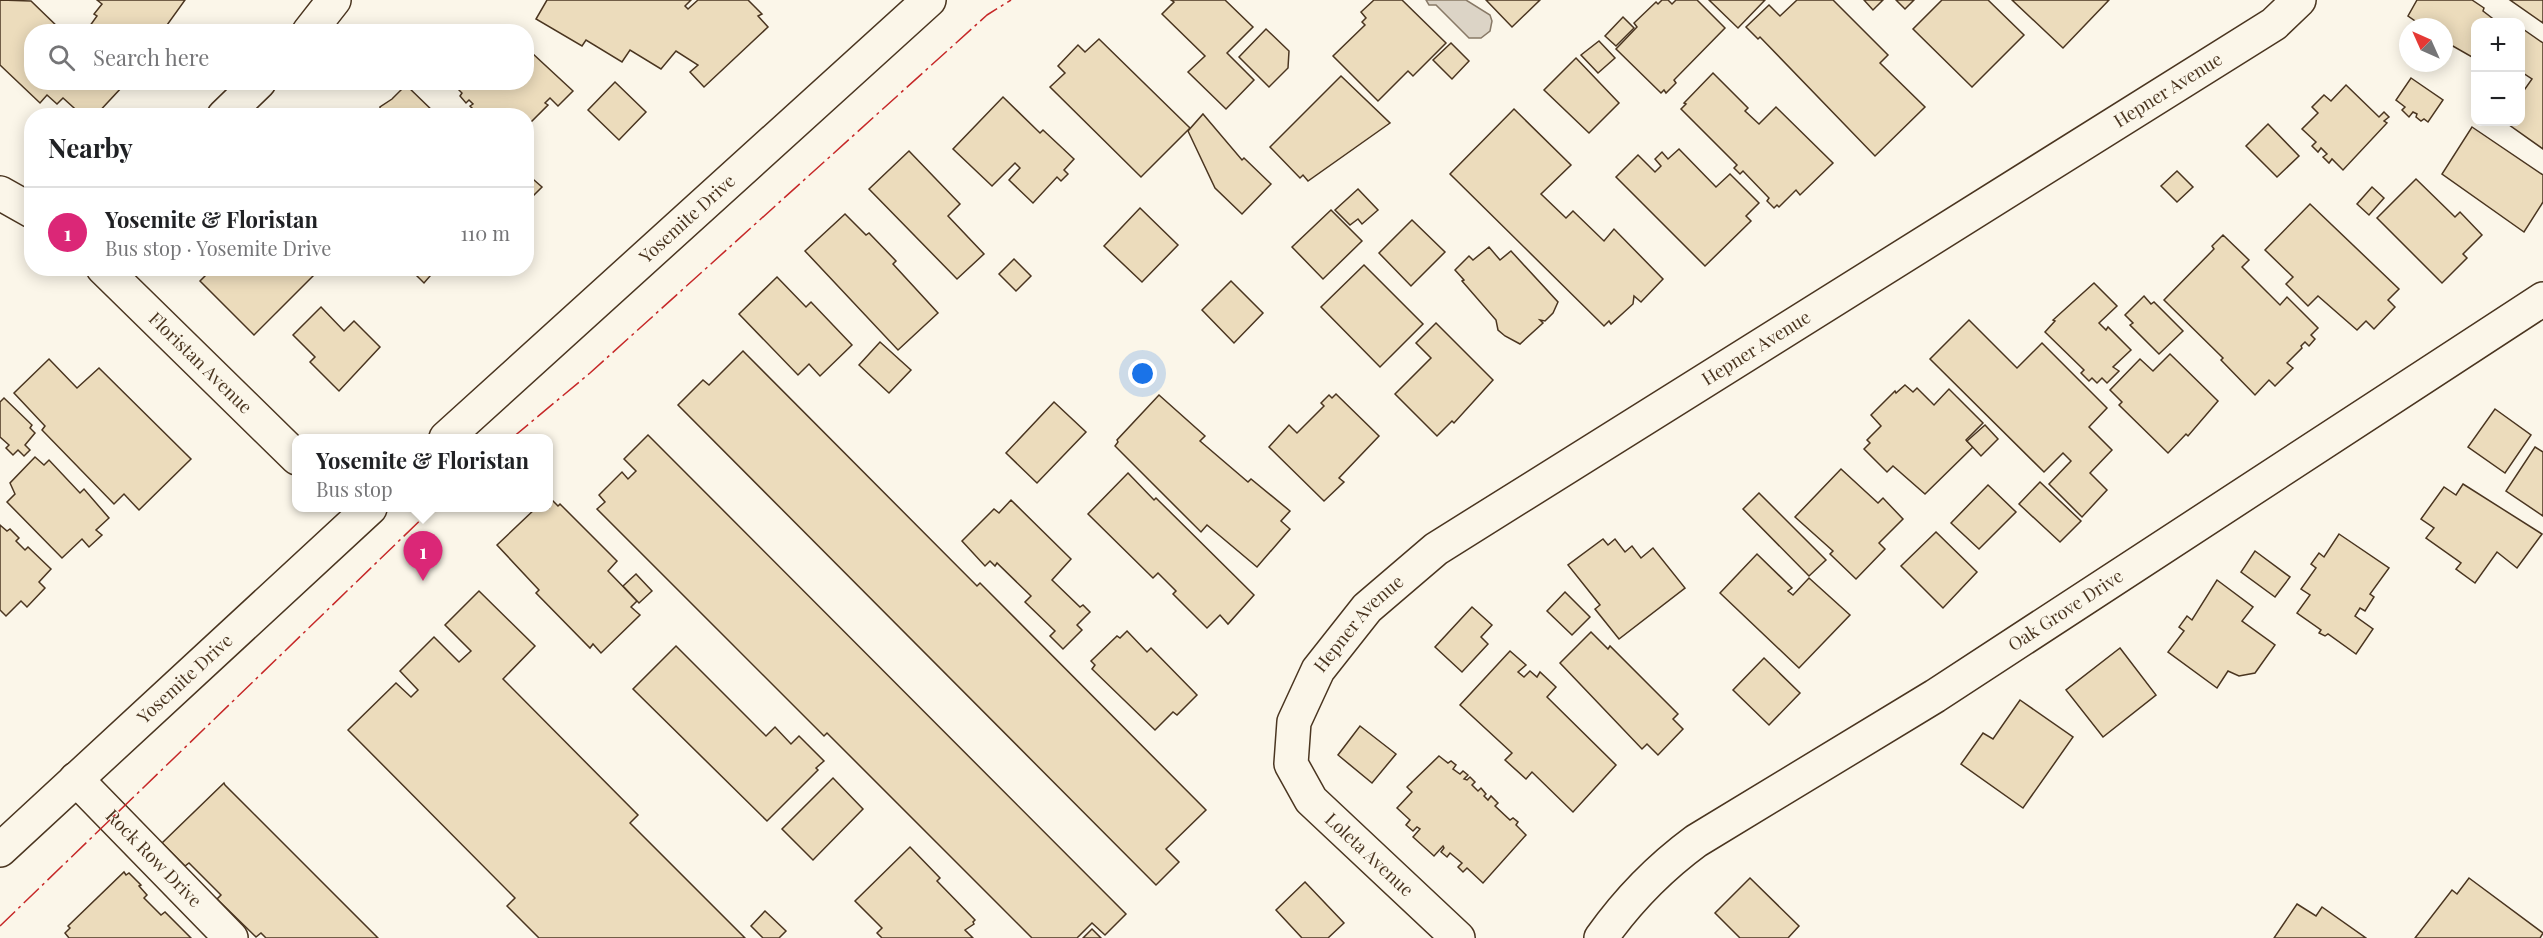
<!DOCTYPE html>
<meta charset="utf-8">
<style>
:root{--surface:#fff;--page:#f6f6f6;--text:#202124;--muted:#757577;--line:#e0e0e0;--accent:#db2777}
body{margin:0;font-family:"Playfair Display",serif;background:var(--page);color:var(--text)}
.controls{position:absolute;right:18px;top:18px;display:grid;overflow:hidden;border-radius:12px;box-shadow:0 3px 15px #0003}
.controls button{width:54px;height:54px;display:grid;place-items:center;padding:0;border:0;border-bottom:2px solid var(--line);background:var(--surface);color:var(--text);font:30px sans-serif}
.compass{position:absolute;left:2399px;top:18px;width:54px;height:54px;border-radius:50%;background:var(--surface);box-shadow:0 3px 15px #0003;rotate:315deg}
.you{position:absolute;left:1143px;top:374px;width:21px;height:21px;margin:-15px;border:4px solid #fff;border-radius:50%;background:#1a73e8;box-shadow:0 0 0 9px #1a73e833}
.badge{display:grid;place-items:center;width:39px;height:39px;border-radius:50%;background:var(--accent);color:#fff;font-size:20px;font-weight:700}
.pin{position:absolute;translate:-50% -50px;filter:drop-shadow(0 2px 3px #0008)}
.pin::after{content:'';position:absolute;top:32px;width:21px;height:18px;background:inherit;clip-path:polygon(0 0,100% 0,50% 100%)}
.popup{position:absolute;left:292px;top:434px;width:261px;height:78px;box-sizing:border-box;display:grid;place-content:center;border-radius:12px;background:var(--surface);filter:drop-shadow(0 2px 4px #0005);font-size:20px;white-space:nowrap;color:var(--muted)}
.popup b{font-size:22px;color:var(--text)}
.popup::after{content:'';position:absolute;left:50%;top:100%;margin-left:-12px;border:12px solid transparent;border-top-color:var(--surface)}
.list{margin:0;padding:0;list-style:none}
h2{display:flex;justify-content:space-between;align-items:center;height:78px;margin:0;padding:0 24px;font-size:26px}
h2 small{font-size:20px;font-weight:400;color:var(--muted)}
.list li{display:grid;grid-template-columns:39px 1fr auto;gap:18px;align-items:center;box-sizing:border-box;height:90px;padding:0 24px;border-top:2px solid var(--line)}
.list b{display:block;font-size:22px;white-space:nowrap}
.list p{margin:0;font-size:20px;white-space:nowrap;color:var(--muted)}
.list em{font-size:20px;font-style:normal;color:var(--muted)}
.icon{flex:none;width:33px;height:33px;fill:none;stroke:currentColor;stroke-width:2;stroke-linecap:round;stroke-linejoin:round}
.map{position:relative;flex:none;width:2543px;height:938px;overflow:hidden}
.search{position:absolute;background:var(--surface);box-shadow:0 3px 15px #0003;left:24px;top:24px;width:510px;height:66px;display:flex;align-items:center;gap:15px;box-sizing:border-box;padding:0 21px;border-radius:24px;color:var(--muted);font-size:22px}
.panel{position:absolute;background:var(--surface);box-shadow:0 3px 15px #0003;left:24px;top:108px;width:510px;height:168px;border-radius:24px}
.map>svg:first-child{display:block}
.water{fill:#dcd4c6;stroke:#887966;stroke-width:1.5}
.building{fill:#ecdcbc;stroke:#4a3520;stroke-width:1.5}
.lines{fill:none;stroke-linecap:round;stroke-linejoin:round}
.minor-casing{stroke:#4a3520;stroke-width:36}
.minor{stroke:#fbf6e9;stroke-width:33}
.power{stroke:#c62828;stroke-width:1.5;stroke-dasharray:21 4.5 3 4.5;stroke-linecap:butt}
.labels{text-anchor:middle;stroke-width:4.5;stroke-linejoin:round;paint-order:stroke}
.street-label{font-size:18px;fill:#4a3520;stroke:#fbf6e9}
</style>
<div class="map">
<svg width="2543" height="938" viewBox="0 0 2543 938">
<rect width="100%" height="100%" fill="#fbf6e9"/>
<!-- water -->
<polygon class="water" points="1426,0 1466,0 1490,15 1492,21 1490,31 1481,38 1469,38 1436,5 1429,5"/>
<!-- building -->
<g class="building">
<polygon points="0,0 31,1 63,32 32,32 32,82 116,82 122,87 95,116 83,116 63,98 57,104 47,95 40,103 0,65"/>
<polygon points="97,0 185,0 167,25 172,28 170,32 89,32 87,30 97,16 94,14 102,4"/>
<polygon points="547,0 691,0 685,6 688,9 698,0 748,0 762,14 758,16 768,27 704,87 690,72 698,65 676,51 661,69 630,50 622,62 586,40 582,46 536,19"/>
<polygon points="1171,0 1225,0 1253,27 1227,53 1254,80 1226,109 1188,72 1205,56 1162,14 1174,2"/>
<polygon points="1374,0 1402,0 1446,43 1413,76 1408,71 1378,101 1333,56 1365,25 1362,22 1366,18 1361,12"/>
<polygon points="1486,0 1540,0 1512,27"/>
<polygon points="1662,0 1668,0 1672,4 1676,0 1697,0 1725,28 1674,80 1676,83 1666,93 1664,90 1661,93 1616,49 1637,27 1634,23 1656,2 1658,4"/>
<polygon points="1709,0 1765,0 1738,28"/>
<polygon points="1797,0 1833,0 1888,55 1880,63 1925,107 1875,156 1760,37 1758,39 1746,27 1769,5 1780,16"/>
<polygon points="1864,0 1883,0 1873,10"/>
<polygon points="1896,0 1914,0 1905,9"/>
<polygon points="1942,0 1988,0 2024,35 1972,87 1913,29"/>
<polygon points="2012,0 2109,0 2063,48"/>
<polygon points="2417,0 2472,0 2484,8 2483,11 2496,21 2476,22 2476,51 2472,57 2444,41 2444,27 2424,27 2408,16"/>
<polygon points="2510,0 2543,0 2543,23"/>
<polygon points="1623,17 1634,28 1616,46 1605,36"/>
<polygon points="2520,27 2543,43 2543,149 2505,122 2520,122 2520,96 2532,79 2520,71"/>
<polygon points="1266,29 1289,51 1288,68 1269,87 1239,57"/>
<polygon points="1099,39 1190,128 1141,177 1050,87 1065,73 1058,66 1078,45 1085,52"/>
<polygon points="1599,41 1615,58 1598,73 1581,55"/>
<polygon points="1451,43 1469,61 1452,79 1433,60"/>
<polygon points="532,53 573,91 558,106 550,98 545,103 548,105 530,123 526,116 485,116 478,109 475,111 470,106 473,104 469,100 466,103 460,96 462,93 451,82 526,82 526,59"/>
<polygon points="1576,58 1619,103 1589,133 1544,90"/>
<polygon points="1713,73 1748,108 1745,111 1759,124 1776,107 1833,163 1800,195 1796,190 1779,207 1777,205 1774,208 1767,201 1769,198 1743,171 1740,174 1734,168 1737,165 1681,109 1686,104 1684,103"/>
<polygon points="1341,76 1390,123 1308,181 1303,175 1300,178 1270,147"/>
<polygon points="2411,78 2443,100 2428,122 2424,119 2421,121 2416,117 2417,114 2413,112 2409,117 2402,110 2405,107 2396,100"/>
<polygon points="615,82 646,112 619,140 588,110"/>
<polygon points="406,85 438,116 376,116 380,111 380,107 392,99"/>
<polygon points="2346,85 2379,117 2384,112 2389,117 2384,121 2387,123 2343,170 2332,159 2329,163 2323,157 2327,154 2321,148 2318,152 2312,146 2316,142 2302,129 2318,113 2312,107 2324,95 2331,101"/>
<polygon points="1003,97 1040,133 1043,130 1074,159 1064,170 1068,174 1061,181 1057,177 1033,203 1009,180 1020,168 1015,163 992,186 953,149"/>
<polygon points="1514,109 1571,165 1541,194 1566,218 1573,211 1604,241 1614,229 1663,279 1641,302 1634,296 1633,304 1611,324 1609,321 1604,326 1450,174"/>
<polygon points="1203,114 1242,160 1244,158 1271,184 1242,214 1215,188 1188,131"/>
<polygon points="2268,124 2299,156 2277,177 2246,146"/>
<polygon points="2472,127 2543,175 2543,202 2524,232 2442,174"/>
<polygon points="1679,149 1716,187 1730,174 1759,203 1746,216 1751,221 1705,266 1616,177 1638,155 1655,172 1661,166 1655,159 1662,152 1668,159"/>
<polygon points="909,151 960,204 948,216 984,254 957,279 869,189"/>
<polygon points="2177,171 2193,187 2177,202 2161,186"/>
<polygon points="526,173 542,187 526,203"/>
<polygon points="2416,179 2455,217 2460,212 2482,235 2463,254 2467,258 2442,283 2377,218"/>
<polygon points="2372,187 2384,198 2369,215 2357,204"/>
<polygon points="1358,189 1378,210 1362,224 1358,219 1350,225 1335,210"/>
<polygon points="2310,204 2399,289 2388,300 2395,307 2374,329 2366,321 2357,330 2318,296 2308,306 2286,284 2293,277 2265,250"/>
<polygon points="1140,208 1178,245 1142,282 1104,246"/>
<polygon points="1331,210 1362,241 1323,279 1292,247"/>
<polygon points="845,214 866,235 869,233 896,261 893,264 938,313 898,350 805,251"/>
<polygon points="1412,220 1445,252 1411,286 1379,253"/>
<polygon points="2223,235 2249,260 2242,267 2280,305 2287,297 2318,328 2311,335 2315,339 2309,346 2305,342 2301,346 2302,348 2287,363 2293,368 2275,386 2269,380 2255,395 2221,360 2223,358 2164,300 2214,249 2212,246"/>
<polygon points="1489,247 1500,260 1511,251 1558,302 1553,313 1545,321 1540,320 1543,323 1520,344 1505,336 1498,330 1496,320 1462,281 1464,280 1455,270 1469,256 1473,260"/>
<polygon points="1014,259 1031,276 1016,291 999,274"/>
<polygon points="1364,265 1423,324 1380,367 1321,307"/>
<polygon points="213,268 308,268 314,275 254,335 200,281"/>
<polygon points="409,268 437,268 424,283"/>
<polygon points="777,277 806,307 811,302 852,345 820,376 809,364 798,375 739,314"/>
<polygon points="1231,281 1263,313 1234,343 1202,310"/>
<polygon points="2094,283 2117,306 2099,323 2106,330 2108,327 2131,350 2113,367 2119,371 2107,383 2102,378 2097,383 2092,378 2089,381 2081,373 2084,370 2045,332 2055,321 2053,320"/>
<polygon points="2144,296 2151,304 2154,302 2183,331 2159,354 2130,325 2133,323 2125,315"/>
<polygon points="321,307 344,331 354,321 380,347 339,391 310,362 315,357 293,335"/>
<polygon points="1969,320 2017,368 2042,343 2107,408 2089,427 2112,450 2090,473 2107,490 2082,517 2049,484 2071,461 2063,453 2044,472 1930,359"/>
<polygon points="1436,323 1493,380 1454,423 1452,421 1437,436 1395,394 1431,358 1416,343"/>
<polygon points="880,342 911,370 889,393 859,365"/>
<polygon points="743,351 977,586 980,583 1206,810 1166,849 1179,862 1156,885 678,405 703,380 709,385"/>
<polygon points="2170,354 2218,401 2188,436 2186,434 2168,453 2119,405 2122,402 2110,390 2140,359 2153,371"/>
<polygon points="49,359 77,388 99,368 191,459 139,510 124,494 114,504 42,430 45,426 14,393"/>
<polygon points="1905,385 1913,392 1917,388 1934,405 1949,389 1983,423 1966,440 1973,447 1925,494 1893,466 1887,472 1864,449 1870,443 1867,440 1881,426 1871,415 1895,391 1896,393"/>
<polygon points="1336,394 1379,436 1339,478 1344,482 1324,501 1269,447 1289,425 1297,433 1324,406 1321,403 1329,395 1332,398"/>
<polygon points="1159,395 1205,436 1200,441 1248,482 1251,479 1290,511 1281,521 1290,529 1257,567 1207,525 1201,532 1115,446 1118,442 1117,440"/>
<polygon points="4,398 32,425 30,428 35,433 25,445 30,450 24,456 18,450 13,455 6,448 9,445 0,437 0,402"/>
<polygon points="1054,402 1086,432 1037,483 1006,453"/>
<polygon points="2495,409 2531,435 2505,473 2468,447"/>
<polygon points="1985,425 1998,439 1981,456 1967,441"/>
<polygon points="648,435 1126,914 1105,935 1092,923 1077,938 1032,938 827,733 824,736 597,509 605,502 599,495 622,472 628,479 636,471 624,459"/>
<polygon points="2535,447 2543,452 2543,516 2506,491"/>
<polygon points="35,457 44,465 49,460 80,493 84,489 109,518 96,530 102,535 89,547 82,539 62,558 7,502 15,494 10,483"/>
<polygon points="1841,469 1878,503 1883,498 1903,519 1879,543 1885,549 1856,579 1830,554 1833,551 1795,517"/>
<polygon points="1128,473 1154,500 1156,498 1254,595 1228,624 1220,615 1207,628 1173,594 1176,591 1158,573 1153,578 1088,514"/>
<polygon points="2040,482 2081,521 2060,542 2019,504"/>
<polygon points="2463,484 2542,534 2517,568 2497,552 2475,583 2456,569 2461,563 2426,538 2434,528 2421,519 2444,487 2456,495"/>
<polygon points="1988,485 2016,512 1979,549 1951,523"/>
<polygon points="1759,493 1826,560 1809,576 1743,509"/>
<polygon points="549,497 558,506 560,504 617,561 608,571 637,601 631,607 640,615 601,653 593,644 590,648 536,593 539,590 497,545 536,508 549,508"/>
<polygon points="1011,500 1071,559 1052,580 1080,607 1083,605 1090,612 1077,625 1082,630 1063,649 1050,636 1055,631 1025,602 1031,596 997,563 995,566 990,561 985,566 962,541 994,509 999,513"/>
<polygon points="0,525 7,531 10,529 19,538 16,541 25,550 28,547 51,569 39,582 45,588 27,607 21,601 6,616 0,610"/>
<polygon points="1936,532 1977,572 1943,608 1901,566"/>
<polygon points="2339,534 2389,568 2370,594 2374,597 2365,611 2360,608 2355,616 2373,629 2356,654 2328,634 2325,636 2319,633 2321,630 2297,613 2310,595 2301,589 2316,568 2311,564 2319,553 2324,557"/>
<polygon points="1603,539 1608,545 1615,539 1625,552 1632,546 1641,558 1653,548 1685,588 1619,639 1595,609 1600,605 1568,565"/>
<polygon points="2255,551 2290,577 2275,597 2241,572"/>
<polygon points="1757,554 1792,588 1788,591 1793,595 1809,578 1850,615 1799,668 1720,593"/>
<polygon points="636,574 652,591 639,603 623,586"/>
<polygon points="2217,580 2253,607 2242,621 2275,645 2255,673 2239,676 2228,671 2217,688 2168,652 2184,631 2179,627 2187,616 2192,620"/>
<polygon points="479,591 535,646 503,679 638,815 630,823 745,938 539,938 507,906 515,898 348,730 396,683 411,697 418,690 400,671 434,637 459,662 471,651 445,625"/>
<polygon points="1565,592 1590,617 1572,635 1547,611"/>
<polygon points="1472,607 1492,625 1481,637 1488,644 1462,672 1435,647"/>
<polygon points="1127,631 1147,652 1151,648 1197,695 1177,715 1173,712 1155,730 1092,669 1095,665 1091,661 1117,636 1120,638"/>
<polygon points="1591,632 1608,649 1610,646 1678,714 1673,719 1683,729 1658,755 1647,744 1642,749 1560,663"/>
<polygon points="676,646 766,736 775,727 791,744 799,736 824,761 816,768 818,770 767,821 633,689"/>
<polygon points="2120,648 2156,695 2103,737 2066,690"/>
<polygon points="1510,651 1526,665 1518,672 1524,677 1530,671 1537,677 1540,672 1556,687 1547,697 1616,765 1573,812 1532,772 1526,779 1505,760 1512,753 1460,705"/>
<polygon points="1764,658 1800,693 1769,725 1733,690"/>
<polygon points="2020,700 2073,737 2023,808 1961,764 1983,733 1993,739"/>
<polygon points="1360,726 1396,754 1372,783 1338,755"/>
<polygon points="1439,756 1448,763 1451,761 1456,765 1453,769 1460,774 1463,771 1468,775 1464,779 1467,780 1470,777 1475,782 1472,785 1478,791 1481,788 1486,794 1484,796 1488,800 1491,796 1498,803 1495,806 1510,820 1513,818 1518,822 1516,825 1526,835 1483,883 1467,868 1463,872 1458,867 1462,863 1450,853 1447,857 1441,852 1444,848 1443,846 1434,856 1413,837 1420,829 1417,827 1413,831 1406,825 1410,820 1397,808 1412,792 1407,787"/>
<polygon points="833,778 863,809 813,860 782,829"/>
<polygon points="224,783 225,785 378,938 266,938 261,933 256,937 217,899 221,895 189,863 185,866 162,843"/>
<polygon points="910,847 940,878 937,881 975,920 973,922 974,924 965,930 973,938 882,938 877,933 882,928 855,901"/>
<polygon points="124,872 126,875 129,873 141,885 139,886 147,895 144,898 161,915 165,912 191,938 69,938 65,933 70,928 68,926"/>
<polygon points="1750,878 1799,926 1788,938 1740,938 1715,913"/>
<polygon points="2469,878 2543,933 2540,938 2415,938 2452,890 2457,894"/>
<polygon points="1305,882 1344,923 1328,938 1302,938 1276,910"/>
<polygon points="2297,904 2316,916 2322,907 2366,938 2274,938"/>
<polygon points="765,911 786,931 779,938 763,938 751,926"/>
<polygon points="1092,929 1101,938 1083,938"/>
</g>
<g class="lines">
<defs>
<g id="minor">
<polyline points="309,32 334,0"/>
<polyline points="224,116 259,82"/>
<polyline points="0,193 32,211"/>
<path id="s1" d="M103,268L297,458"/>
<path id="s2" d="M446,438L929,0"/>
<path id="s3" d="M76,779L231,938"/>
<path id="s4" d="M0,850L370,508"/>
<path id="s5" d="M1458,938L1311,800L1291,764L1294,722L1318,670L1367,608L1436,549L2274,24L2299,0"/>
<path id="s6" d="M1601,938C1628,900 1658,869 1696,841L1935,696L2543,299"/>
</g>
</defs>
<!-- minor casing -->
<use href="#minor" class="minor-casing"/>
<!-- minor -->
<use href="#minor" class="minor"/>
<!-- power -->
<g class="power">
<polyline points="512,438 590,373 987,15 1011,0"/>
<polyline points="0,926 433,508"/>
</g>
</g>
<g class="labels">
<!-- street labels -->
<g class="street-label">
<text dy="6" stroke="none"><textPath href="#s5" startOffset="1376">Hepner Avenue</textPath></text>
<text dy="6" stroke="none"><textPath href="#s2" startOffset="326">Yosemite Drive</textPath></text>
<text dy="6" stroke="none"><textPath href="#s5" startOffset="890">Hepner Avenue</textPath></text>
<text dy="6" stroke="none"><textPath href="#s1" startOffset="136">Floristan Avenue</textPath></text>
<text dy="6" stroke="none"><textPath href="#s6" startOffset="572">Oak Grove Drive</textPath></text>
<text dy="6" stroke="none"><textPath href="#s5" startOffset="404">Hepner Avenue</textPath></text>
<text dy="6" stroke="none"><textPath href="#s4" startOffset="252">Yosemite Drive</textPath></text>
<text transform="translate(1369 855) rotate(43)" y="6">Loleta Avenue</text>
<text dy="6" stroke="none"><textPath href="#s3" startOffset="111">Rock Row Drive</textPath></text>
</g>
</g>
</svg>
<div class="controls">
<button>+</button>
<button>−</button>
</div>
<svg class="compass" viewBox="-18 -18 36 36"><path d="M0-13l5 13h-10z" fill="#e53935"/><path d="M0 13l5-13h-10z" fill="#757577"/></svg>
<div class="you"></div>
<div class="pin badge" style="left:423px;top:581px">1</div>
<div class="popup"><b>Yosemite &amp; Floristan</b>Bus stop</div>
<div class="search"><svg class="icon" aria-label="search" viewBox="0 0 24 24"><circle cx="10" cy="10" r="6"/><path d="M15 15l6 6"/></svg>Search here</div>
<section class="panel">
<h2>Nearby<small></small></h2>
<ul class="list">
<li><span class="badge">1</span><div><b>Yosemite &amp; Floristan</b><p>Bus stop · Yosemite Drive</p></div><em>110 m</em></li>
</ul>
</section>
</div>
